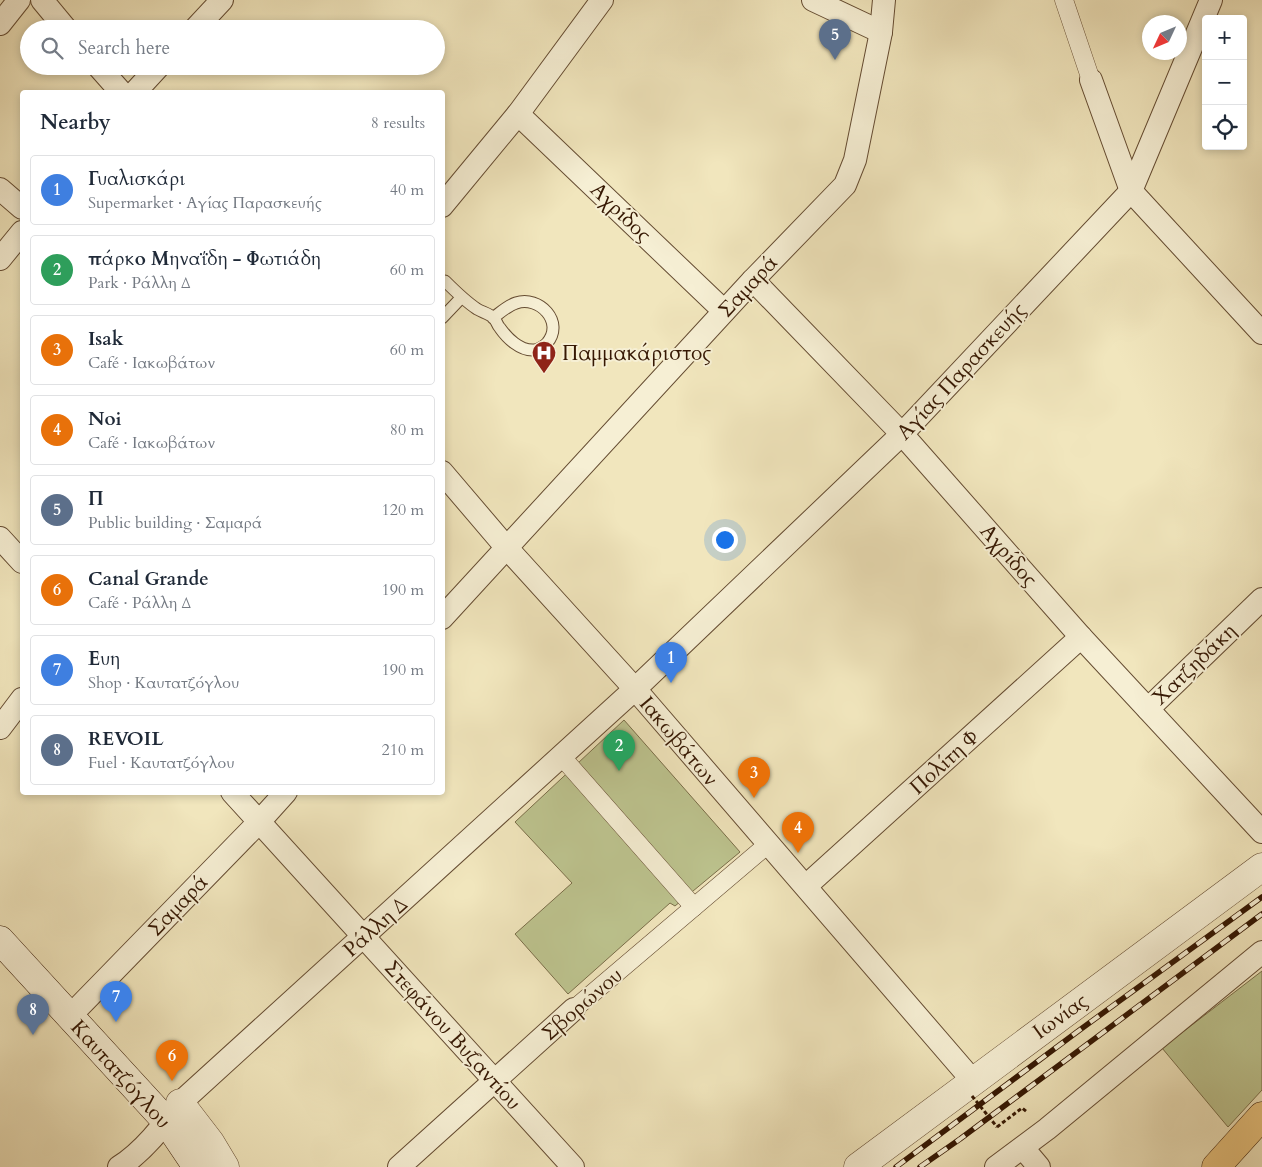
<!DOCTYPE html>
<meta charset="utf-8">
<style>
:root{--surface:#fff;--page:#f2f2f3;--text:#1f2937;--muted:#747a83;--line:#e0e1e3;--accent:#1a73e8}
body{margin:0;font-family:Cardo,serif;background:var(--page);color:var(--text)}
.controls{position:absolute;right:15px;top:15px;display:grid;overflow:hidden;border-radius:5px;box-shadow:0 2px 8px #0003}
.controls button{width:45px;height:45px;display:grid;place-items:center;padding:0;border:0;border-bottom:1px solid var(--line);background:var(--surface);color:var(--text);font:25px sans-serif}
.compass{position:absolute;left:1142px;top:15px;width:45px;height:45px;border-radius:50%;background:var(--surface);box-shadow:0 2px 8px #0003;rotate:226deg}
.you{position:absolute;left:724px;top:539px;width:18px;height:18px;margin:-12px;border:4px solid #fff;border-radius:50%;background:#1a73e8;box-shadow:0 0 0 8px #1a73e833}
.badge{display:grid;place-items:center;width:32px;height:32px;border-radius:50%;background:var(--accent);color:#fff;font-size:16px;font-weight:700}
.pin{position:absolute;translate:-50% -41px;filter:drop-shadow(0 1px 2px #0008)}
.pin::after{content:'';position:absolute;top:26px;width:18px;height:15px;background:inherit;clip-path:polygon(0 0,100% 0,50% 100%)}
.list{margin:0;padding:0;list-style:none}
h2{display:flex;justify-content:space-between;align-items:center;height:65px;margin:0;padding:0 20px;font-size:21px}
h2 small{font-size:16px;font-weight:400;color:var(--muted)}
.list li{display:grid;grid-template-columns:32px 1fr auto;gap:15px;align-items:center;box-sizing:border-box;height:70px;margin:0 10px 10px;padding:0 10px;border:1px solid var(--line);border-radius:5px}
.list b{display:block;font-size:19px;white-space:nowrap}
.list p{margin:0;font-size:16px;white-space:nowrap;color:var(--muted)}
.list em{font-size:16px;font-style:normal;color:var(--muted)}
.icon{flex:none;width:28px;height:28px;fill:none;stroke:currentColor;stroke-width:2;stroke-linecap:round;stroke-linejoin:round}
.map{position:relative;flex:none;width:1262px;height:1167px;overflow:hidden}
.search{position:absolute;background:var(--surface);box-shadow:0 2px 8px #0003;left:20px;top:20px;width:425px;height:55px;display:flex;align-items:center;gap:12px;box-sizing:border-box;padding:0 18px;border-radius:28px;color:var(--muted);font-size:19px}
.panel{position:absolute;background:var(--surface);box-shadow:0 2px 8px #0003;left:20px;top:90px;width:425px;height:705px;border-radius:5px}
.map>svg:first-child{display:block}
.green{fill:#bdc48f;stroke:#7a6e49}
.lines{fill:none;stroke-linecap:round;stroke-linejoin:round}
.service-casing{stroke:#654c32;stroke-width:13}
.pedestrian-casing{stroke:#654c32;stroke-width:19}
.minor-casing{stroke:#654c32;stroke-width:24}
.tertiary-casing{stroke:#654c32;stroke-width:29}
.secondary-casing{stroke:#361803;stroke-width:29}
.primary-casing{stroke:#361803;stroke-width:29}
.path{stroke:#361803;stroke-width:3;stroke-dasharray:4 2.5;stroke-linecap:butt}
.service{stroke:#f6efd4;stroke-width:11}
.pedestrian{stroke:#f6efd4;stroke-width:18}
.minor{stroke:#f6efd4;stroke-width:22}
.tertiary{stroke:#f6efd4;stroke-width:28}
.secondary{stroke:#f6efd4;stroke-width:28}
.primary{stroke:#e8c37e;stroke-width:28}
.rail-casing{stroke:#361803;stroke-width:5.5}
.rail{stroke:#f6efd4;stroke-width:4;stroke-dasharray:11;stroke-linecap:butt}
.path-bridge{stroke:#361803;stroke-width:3;stroke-dasharray:4 2.5;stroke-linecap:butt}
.labels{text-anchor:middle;stroke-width:4;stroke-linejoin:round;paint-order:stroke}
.street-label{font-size:21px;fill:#361803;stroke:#f6efd4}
.poi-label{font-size:21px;fill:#361803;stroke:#f6efd4;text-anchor:start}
</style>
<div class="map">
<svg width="1262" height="1167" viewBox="0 0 1262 1167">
<rect width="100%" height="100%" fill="#f1e6bd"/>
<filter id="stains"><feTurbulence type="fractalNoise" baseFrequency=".004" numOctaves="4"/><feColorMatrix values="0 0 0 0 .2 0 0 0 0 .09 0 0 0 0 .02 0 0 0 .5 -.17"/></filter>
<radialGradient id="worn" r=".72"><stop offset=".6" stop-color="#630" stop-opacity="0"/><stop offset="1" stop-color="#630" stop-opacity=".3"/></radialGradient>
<!-- green -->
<g class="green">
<polygon points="624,720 740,852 675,906 670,903 568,994 515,934 572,883 515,822"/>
<polygon points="1262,971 1262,1090 1228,1127 1162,1048"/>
</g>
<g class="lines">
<defs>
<g id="service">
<path d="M445,281C455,291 465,301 477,309C482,312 490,314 494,318C496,320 497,325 500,328C507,338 520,351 534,350C538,350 544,346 547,343C565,322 539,295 516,303C507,306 501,312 493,318"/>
<polyline points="442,318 461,298"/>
</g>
<g id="pedestrian">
<polyline points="1064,0 1091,80"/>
<polyline points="562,757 694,907"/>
<polyline points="574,1009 767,845"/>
</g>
<g id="minor">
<polyline points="42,0 66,29"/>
<polyline points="813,0 881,32"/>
<polyline points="0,24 19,0"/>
<polyline points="195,29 222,0"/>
<polyline points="98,66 121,92"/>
<polyline points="1091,80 1131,191 1262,333"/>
<polyline points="135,92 159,66"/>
<polyline points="518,114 724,311"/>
<polyline points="0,189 22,208"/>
<polyline points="442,206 518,114 602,0"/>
<polyline points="0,259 22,232"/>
<polyline points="753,280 902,434 1081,637 1262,832"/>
<polyline points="442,472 506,547 635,689 973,1081"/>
<polyline points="0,538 22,562"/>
<polyline points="442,618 753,280 845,185 855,160 881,32 884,0"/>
<polyline points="1148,709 1262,599"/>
<polyline points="0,728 22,699"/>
<polyline points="232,792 573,1167"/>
<polyline points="806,886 1081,637"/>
<polyline points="70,1016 259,822 286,792"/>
<polyline points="1023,1148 1039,1167"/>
<path d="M119,1167C143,1152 163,1126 180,1103L635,689L902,434L1131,191L1211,0"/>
<polyline points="399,1167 574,1009"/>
<polyline points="996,1167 1047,1129 1262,952"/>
</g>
<g id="tertiary">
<polyline points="180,1103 210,1142 225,1167"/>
<polyline points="858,1167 1262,867"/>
</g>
<polyline id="secondary" points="0,940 166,1121 197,1167"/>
<polyline id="primary" points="1216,1167 1262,1116"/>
</defs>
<!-- service casing -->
<use href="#service" class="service-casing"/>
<!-- pedestrian casing -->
<use href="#pedestrian" class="pedestrian-casing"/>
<!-- minor casing -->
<use href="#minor" class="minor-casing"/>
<!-- tertiary casing -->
<use href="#tertiary" class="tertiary-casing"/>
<!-- secondary casing -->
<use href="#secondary" class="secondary-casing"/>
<!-- primary casing -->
<use href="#primary" class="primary-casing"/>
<!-- path -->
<polyline class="path" points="997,1127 1022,1108 1027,1112"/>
<!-- service -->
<use href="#service" class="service"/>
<!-- pedestrian -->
<use href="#pedestrian" class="pedestrian"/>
<!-- minor -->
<use href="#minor" class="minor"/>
<!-- tertiary -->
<use href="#tertiary" class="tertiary"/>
<!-- secondary -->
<use href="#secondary" class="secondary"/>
<!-- primary -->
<use href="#primary" class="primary"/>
<defs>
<g id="rail">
<polyline points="896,1167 1081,1029 1262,897"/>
<polyline points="920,1167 960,1139 1262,914"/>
</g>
</defs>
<!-- rail casing -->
<use href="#rail" class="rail-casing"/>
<!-- rail -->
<use href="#rail" class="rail"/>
<!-- path-bridge -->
<polyline class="path-bridge" points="972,1096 997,1127"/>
</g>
<!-- icons -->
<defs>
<symbol id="hospital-pin" viewBox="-11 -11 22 30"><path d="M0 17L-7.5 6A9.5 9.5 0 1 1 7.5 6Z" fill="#8f2418" stroke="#f6efd4"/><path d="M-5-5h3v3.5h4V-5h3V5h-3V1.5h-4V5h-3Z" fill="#fff"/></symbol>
</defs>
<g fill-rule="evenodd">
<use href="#hospital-pin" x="530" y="339" width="28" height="38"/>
</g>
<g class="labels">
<!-- street labels -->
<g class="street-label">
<text transform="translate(621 212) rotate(44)" y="7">Αχρίδος</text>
<text transform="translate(748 286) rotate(-47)" y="7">Σαμαρά</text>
<text transform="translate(961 371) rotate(-47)" y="7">Αγίας Παρασκευής</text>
<text transform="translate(1009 555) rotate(49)" y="7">Αχρίδος</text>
<text transform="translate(1194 664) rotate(-44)" y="7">Χατζηδάκη</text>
<text transform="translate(679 741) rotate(50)" y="7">Ιακωβάτων</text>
<text transform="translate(944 762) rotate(-42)" y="7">Πολίτη Φ</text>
<text transform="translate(178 905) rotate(-46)" y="7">Σαμαρά</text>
<text transform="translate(375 927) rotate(-42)" y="7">Ράλλη Δ</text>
<text transform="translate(582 1004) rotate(-41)" y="7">Σβορώνου</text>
<text transform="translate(1060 1016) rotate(-36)" y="7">Ιωνίας</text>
<text transform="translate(453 1035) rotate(48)" y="7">Στεφάνου Βυζαντίου</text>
<text transform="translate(121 1074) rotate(48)" y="7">Καυτατζόγλου</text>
</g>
<!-- poi labels -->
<g class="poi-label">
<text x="562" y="360">Παμμακάριστος</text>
</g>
</g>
<rect width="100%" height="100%" filter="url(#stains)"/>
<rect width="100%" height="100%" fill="url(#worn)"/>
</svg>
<div class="controls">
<button>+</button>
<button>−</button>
<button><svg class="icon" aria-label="locate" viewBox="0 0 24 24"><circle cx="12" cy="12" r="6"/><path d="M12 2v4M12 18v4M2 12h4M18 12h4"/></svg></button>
</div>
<svg class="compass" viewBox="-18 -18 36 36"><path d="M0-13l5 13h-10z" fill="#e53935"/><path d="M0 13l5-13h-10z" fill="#747a83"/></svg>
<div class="you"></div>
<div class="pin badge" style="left:671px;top:683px;background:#3f7fe0">1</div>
<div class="pin badge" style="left:619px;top:771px;background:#2e9e5b">2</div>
<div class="pin badge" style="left:754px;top:798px;background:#e8710a">3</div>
<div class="pin badge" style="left:798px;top:853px;background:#e8710a">4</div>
<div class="pin badge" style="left:835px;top:60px;background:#5c6f8a">5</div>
<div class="pin badge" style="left:172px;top:1081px;background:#e8710a">6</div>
<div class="pin badge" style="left:116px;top:1022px;background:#3f7fe0">7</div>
<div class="pin badge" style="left:33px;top:1035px;background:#5c6f8a">8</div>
<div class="search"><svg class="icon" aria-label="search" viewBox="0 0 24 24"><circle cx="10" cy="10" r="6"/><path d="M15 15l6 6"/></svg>Search here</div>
<section class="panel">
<h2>Nearby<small>8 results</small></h2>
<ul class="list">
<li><span class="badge" style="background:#3f7fe0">1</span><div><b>Γυαλισκάρι</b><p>Supermarket · Αγίας Παρασκευής</p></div><em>40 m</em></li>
<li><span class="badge" style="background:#2e9e5b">2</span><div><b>πάρκο Μηναΐδη - Φωτιάδη</b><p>Park · Ράλλη Δ</p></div><em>60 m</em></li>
<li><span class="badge" style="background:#e8710a">3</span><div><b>Isak</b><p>Café · Ιακωβάτων</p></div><em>60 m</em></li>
<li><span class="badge" style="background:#e8710a">4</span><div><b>Noi</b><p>Café · Ιακωβάτων</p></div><em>80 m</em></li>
<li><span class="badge" style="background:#5c6f8a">5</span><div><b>Π</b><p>Public building · Σαμαρά</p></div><em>120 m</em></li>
<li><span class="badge" style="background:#e8710a">6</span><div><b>Canal Grande</b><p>Café · Ράλλη Δ</p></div><em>190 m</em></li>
<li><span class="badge" style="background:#3f7fe0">7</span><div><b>Ευη</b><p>Shop · Καυτατζόγλου</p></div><em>190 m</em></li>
<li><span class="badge" style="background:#5c6f8a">8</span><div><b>REVOIL</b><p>Fuel · Καυτατζόγλου</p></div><em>210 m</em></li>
</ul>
</section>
</div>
